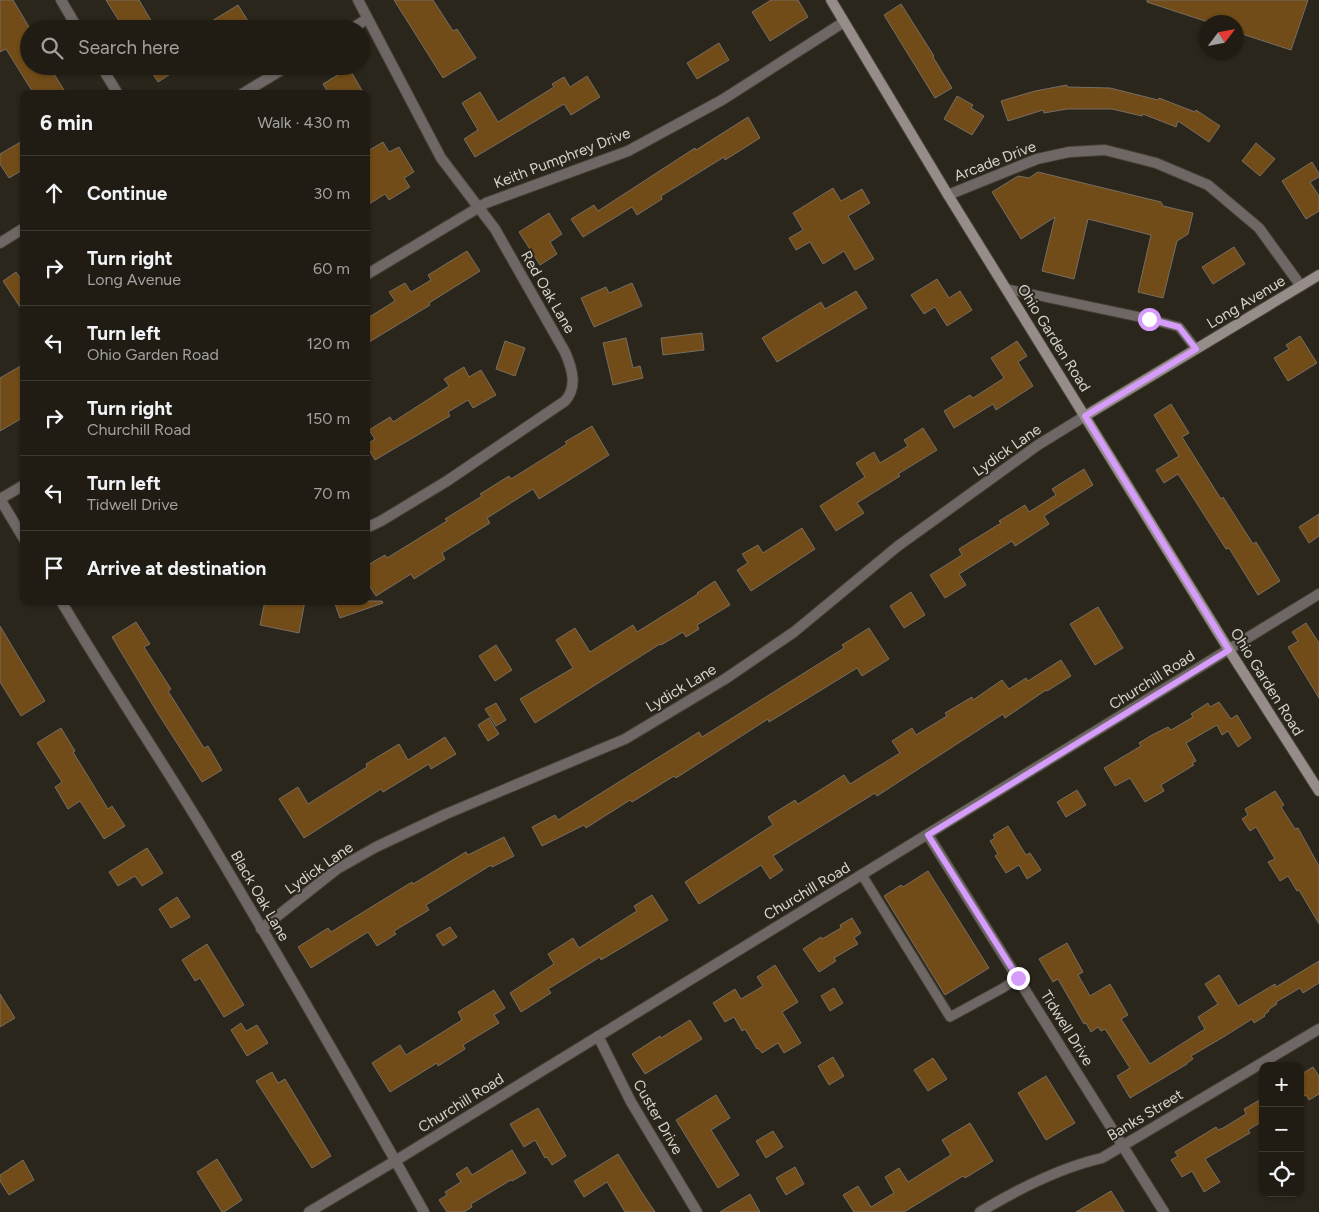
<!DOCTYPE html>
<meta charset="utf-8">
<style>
:root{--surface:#201c14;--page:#28251d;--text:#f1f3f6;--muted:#a2a1a0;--line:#3d3a34}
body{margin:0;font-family:Figtree,sans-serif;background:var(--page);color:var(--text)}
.controls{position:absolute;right:15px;bottom:15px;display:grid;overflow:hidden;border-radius:10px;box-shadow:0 1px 4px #0004}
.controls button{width:45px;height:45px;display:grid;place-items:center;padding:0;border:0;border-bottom:1px solid var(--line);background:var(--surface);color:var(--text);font:25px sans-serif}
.compass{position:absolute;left:1199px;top:15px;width:45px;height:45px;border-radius:50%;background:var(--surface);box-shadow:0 1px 4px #0004;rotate:58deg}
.stop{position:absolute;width:15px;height:15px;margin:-11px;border:4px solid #d59cfb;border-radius:50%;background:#fff}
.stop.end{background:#d59cfb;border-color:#fff;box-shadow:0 1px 5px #0008}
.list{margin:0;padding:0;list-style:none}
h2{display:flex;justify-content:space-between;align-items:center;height:65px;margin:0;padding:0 20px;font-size:21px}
h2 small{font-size:16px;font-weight:400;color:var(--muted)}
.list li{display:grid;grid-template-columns:32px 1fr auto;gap:15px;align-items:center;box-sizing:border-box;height:75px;padding:0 20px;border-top:1px solid var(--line)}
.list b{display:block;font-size:19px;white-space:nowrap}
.list p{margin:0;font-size:16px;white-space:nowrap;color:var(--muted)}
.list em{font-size:16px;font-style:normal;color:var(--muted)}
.icon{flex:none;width:28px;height:28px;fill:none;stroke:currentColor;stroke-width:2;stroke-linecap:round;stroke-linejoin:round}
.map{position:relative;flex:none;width:1319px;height:1212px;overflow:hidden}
.search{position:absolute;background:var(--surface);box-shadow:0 1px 4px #0004;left:20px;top:20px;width:350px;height:55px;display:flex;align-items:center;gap:12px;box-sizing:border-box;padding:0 18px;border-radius:28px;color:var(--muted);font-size:19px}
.panel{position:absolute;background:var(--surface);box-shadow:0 1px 4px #0004;left:20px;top:90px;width:350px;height:515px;border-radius:10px}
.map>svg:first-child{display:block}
.building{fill:#714c18;stroke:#776d62}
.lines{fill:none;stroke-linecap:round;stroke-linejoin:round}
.lane-casing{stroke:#464237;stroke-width:11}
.street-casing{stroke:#464237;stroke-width:12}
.secondary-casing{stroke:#464237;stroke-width:12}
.lane{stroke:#6e6765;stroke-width:9}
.street{stroke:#6e6765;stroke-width:10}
.secondary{stroke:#968c89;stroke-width:10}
.route{stroke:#d59cfb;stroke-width:6}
.labels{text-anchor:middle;stroke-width:4;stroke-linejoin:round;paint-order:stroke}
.street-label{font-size:15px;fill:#d6d4cd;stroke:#2a261b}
</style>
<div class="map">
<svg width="1319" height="1212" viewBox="0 0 1319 1212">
<rect width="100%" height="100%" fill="#2a261b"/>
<!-- building -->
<g class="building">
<polygon points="0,0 13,0 29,27 29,66 49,66 64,90 57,94 34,94 6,49 0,52"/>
<polygon points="106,0 139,0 156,29 124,29"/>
<polygon points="394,0 433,0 453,31 457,29 476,58 443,78"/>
<polygon points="771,0 798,0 808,17 770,41 752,12"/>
<polygon points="1147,0 1308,0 1291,50 1236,32 1236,22 1208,22 1147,2"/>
<polygon points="901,4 934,56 933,57 952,88 935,98 884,15"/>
<polygon points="238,5 253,29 199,29"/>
<polygon points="719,43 729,60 697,79 687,63"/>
<polygon points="148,66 183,66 158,82"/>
<polygon points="349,68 364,94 329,94 323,84"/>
<polygon points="587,76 600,97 571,115 564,104 475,157 464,139 478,130 462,103 480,92 498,122 554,87 552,84 564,77 570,87"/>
<polygon points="1067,85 1067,87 1110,88 1158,100 1159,98 1195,112 1196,110 1220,126 1209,142 1178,121 1176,127 1143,114 1142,116 1112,109 1067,109 1044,113 1043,110 1008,121 1001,101 1035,91"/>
<polygon points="957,96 973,105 971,108 984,116 972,135 944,119"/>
<polygon points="748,117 760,138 725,160 724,157 661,196 662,199 637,215 632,207 583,237 571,219 594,205 598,211 695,148 696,150"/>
<polygon points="24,140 24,169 9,178 0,164 0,154"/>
<polygon points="383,142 389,152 399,147 414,172 404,178 410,187 389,200 385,194 366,206 366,152"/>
<polygon points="1256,143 1275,159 1260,176 1242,161"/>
<polygon points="1312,162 1319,174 1319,177 1310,182 1319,196 1319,211 1306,219 1282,181"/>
<polygon points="1038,172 1161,202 1163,206 1193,213 1188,234 1177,241 1163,298 1138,292 1151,235 1088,219 1074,279 1042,271 1055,217 1021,239 992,192 1018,176 1029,178"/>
<polygon points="833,188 841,201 862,189 870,203 848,216 874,259 855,270 844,251 823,264 810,242 796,250 789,238 803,230 793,213"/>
<polygon points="549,213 562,234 550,242 557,254 540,265 519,232"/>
<polygon points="1234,247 1245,264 1213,284 1202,267"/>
<polygon points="467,251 480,271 429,303 430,305 366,344 366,319 395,301 389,292 405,283 411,292 431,280 428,275"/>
<polygon points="16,272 24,284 24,313 3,281"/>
<polygon points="937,279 949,298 960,291 972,310 947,326 935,307 924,314 911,295"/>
<polygon points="632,283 642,306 594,327 581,298 606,287 609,293"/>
<polygon points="856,291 867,308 777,362 762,338 821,302 825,309"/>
<polygon points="702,333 704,350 663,355 661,338"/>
<polygon points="1300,336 1317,363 1288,381 1274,358 1289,349 1286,345"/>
<polygon points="626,338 633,368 640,366 643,378 613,385 603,343"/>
<polygon points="505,341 525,348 515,376 496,369"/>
<polygon points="1017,341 1027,356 1018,362 1033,386 996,410 993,404 954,428 944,411 970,395 973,398 1004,378 991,358"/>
<polygon points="24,364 24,417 0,431 0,378"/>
<polygon points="464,367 469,377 481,370 496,395 473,408 468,400 448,412 450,416 375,460 366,445 375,439 369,430 390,417 393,422 449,386 444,379"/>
<polygon points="1171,404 1189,433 1182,437 1221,499 1223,497 1253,544 1256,542 1280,581 1258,595 1229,548 1226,549 1178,474 1164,483 1156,470 1179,456 1154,415"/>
<polygon points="592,426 609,455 539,499 533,489 487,518 490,523 442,553 445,559 414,579 411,574 376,596 366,581 366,566 385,555 387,558 447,521 445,519 482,496 480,494 509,476 511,479 567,444 565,442"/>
<polygon points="923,428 937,450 898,474 900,476 857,503 864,513 836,531 820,506 865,477 856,463 874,452 880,463 908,446 904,440"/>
<polygon points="1084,469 1093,485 1044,516 1049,524 1015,546 1012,541 959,574 966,585 945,598 930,575 962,555 959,549 1001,523 999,521 1025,505 1029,512 1056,495 1052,489"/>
<polygon points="1319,514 1319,536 1309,543 1299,527"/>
<polygon points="802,528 815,549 751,591 737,570 748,563 742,554 758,545 763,553"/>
<polygon points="715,581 730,605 697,625 699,629 686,637 683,632 661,645 660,644 535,723 520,699 573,668 556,640 575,628 590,652 633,625 637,632 698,594 697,593"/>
<polygon points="911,592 925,615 904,628 890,606"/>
<polygon points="265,601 305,601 299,633 260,625"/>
<polygon points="334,601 382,601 383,603 340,618"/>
<polygon points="1098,607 1123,648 1095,665 1070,624"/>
<polygon points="136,622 150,644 144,647 171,689 168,691 204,748 208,746 222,770 202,782 159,715 112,637"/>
<polygon points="1306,623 1319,643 1319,698 1288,647 1298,641 1292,632"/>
<polygon points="0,626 45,701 21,716 0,682"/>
<polygon points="869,628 889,659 862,676 857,668 769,722 768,719 676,778 674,776 632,802 630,800 586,828 584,825 542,846 532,827 555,815 558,820 699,732 702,737 844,648 842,645"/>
<polygon points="496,645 512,670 495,681 479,656"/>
<polygon points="1061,660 1071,676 1047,691 1046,690 1005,718 1003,714 877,796 875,793 773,856 783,870 770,879 761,865 699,904 685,882 773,825 768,817 795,800 798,804 844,775 850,784 900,753 892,741 912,728 916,735 947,716 945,713 972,697 973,700 1002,680 1009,689 1026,678 1028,681"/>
<polygon points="1219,702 1231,719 1237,715 1251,738 1238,747 1228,731 1222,735 1217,725 1186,743 1196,761 1192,763 1194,765 1161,785 1164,791 1145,802 1130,778 1115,786 1104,768 1141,746 1139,743 1152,735 1168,727 1171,730 1193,717 1191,714 1208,703 1210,707"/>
<polygon points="496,703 506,720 496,726 485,709"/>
<polygon points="489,718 499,734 488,741 478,725"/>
<polygon points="61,728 75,751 73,752 108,809 112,806 125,826 104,839 80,801 68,809 55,787 62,782 37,743"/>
<polygon points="445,737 456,754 431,769 429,764 383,792 381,789 304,838 279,799 298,787 308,804 367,767 366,764 399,744 408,760"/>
<polygon points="1077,790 1086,805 1066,817 1057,802"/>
<polygon points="1275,791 1284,805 1281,807 1295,829 1298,828 1319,866 1319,924 1299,890 1297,891 1288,876 1280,881 1268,862 1275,859 1256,827 1250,831 1242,819 1248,815 1245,809"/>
<polygon points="1008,826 1026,855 1030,853 1041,870 1027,879 1019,865 1006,873 995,856 998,854 990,841 995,838 993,835"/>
<polygon points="504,837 514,856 492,867 491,865 426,905 429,910 394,931 396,934 377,946 368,932 311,968 298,947 328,928 331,932 412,882 413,884 466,852 468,855"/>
<polygon points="147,848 163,873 142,886 135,876 118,886 109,872"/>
<polygon points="928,871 989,968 945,995 884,896 901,885 903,887"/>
<polygon points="652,895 668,920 601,960 600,957 548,989 551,993 521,1012 510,993 554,964 548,954 573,938 579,948 637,911 634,906"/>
<polygon points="177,897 190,917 171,928 159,909"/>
<polygon points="852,918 861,933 854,938 858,944 834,958 836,961 819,972 803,949 821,937 822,939 841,928 840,925"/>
<polygon points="450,927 457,937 443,946 436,935"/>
<polygon points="1067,943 1083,972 1078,975 1090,996 1110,984 1128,1015 1121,1019 1150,1064 1205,1029 1198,1017 1218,1004 1205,984 1219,975 1238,1006 1275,984 1276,987 1319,961 1319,983 1303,993 1300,988 1276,1002 1277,1004 1268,1010 1269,1011 1264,1015 1265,1016 1254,1023 1252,1019 1225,1036 1191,1056 1193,1059 1187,1063 1187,1064 1130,1098 1117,1076 1130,1068 1105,1029 1101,1031 1098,1027 1091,1032 1086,1023 1084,1024 1058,979 1053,982 1039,959"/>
<polygon points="207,944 244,1005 224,1017 200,978 195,981 182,960"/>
<polygon points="775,965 798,1002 782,1012 801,1043 784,1053 778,1043 762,1053 758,1048 757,1049 745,1029 742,1031 734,1017 725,1022 713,1003 735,989 741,999 763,986 757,977"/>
<polygon points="834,988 843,1003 830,1011 821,996"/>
<polygon points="494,990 505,1008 494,1015 499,1023 463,1045 465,1049 438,1066 437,1063 390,1092 372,1063 400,1045 406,1055 462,1020 458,1012"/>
<polygon points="0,994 15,1018 0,1027"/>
<polygon points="690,1020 702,1039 645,1074 632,1054 660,1036 661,1038"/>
<polygon points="241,1023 246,1031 257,1025 268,1043 247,1056 231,1030"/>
<polygon points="833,1057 844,1076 829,1085 818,1066"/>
<polygon points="933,1058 947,1079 928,1091 914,1070"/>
<polygon points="1313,1067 1319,1076 1319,1094 1309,1100 1306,1095 1300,1098 1300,1075"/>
<polygon points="272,1072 278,1083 285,1079 331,1156 312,1168 256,1081"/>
<polygon points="1046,1076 1075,1123 1046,1140 1018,1093"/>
<polygon points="716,1095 730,1118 711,1130 739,1175 718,1188 676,1120"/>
<polygon points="1263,1098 1263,1121 1248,1130 1250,1133 1205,1159 1220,1182 1204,1192 1192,1171 1182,1177 1171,1160 1178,1156 1175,1152 1216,1127 1218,1130 1223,1128 1246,1114 1244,1109"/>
<polygon points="538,1108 566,1156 552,1165 547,1157 545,1158 535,1140 524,1147 510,1124"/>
<polygon points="970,1123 993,1161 965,1178 963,1176 904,1212 854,1212 843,1195 858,1186 871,1207 894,1193 885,1177 899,1168 908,1182 951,1155 942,1140"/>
<polygon points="773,1131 783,1147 766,1158 756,1141"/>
<polygon points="512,1150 526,1173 512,1181 511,1180 471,1204 472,1207 464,1212 447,1212 439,1200 447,1195 445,1192 461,1182 456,1174 467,1167 472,1175"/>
<polygon points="618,1154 641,1191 655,1212 625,1212 607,1182 584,1197 574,1181"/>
<polygon points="217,1159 242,1200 224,1212 222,1212 197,1172"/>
<polygon points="23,1160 34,1180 9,1195 0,1181 0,1175"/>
<polygon points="795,1167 804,1184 786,1195 776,1178"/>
<polygon points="1111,1191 1124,1212 1076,1212"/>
<polygon points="750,1194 760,1212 720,1212"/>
</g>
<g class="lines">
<defs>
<g id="lane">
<polyline points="1007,289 1149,319 1179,327 1196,349"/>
<polyline points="862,875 950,1017 1003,988 1018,978"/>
</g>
<g id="street">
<polyline points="61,0 78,29"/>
<path d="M358,0L441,158L495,229L565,352C572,368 578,387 565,401L447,481L381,521L366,528"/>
<polyline points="351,29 367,19"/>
<polyline points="101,66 118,94"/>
<polyline points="242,94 288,66"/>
<polyline points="948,195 1037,159 1069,152 1105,150 1156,163 1208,185 1259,228 1301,286"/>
<polyline points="0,243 24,228"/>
<polyline points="366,275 486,203 628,151 722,100 844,22"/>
<polyline points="24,485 0,499 24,539"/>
<path d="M61,601C108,681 161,759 209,839C282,962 354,1086 424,1212"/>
<polyline points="928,835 1164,1212"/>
<polyline points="261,929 337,869 376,847 446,814 625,739 725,679 794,632 898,546 1038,445 1085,416"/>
<polyline points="598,1036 631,1102 697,1212"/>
<polyline points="309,1212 395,1161 1319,594"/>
<path d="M980,1212C1018,1189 1059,1168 1102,1158L1319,1029"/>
</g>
<g id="secondary">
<polyline points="831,0 948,195 1229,650 1319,791"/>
<polyline points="1085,416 1319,275"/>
</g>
</defs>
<!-- lane casing -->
<use href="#lane" class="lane-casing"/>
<!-- street casing -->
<use href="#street" class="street-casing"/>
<!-- secondary casing -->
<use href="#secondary" class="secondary-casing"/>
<!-- lane -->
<use href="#lane" class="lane"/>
<!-- street -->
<use href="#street" class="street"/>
<!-- secondary -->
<use href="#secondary" class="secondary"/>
</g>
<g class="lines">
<!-- route -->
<polyline class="route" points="1018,978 928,835 1229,650 1085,416 1196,349 1179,327 1149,319"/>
</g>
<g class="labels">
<!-- street labels -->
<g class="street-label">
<text transform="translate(562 158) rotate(-21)" y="5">Keith Pumphrey Drive</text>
<text transform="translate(995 161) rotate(-21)" y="5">Arcade Drive</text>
<text transform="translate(548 292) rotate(60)" y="5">Red Oak Lane</text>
<text transform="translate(1246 302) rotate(-31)" y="5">Long Avenue</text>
<text transform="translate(1054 338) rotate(58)" y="5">Ohio Garden Road</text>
<text transform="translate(1007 450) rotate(-35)" y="5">Lydick Lane</text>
<text transform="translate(1152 680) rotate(-32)" y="5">Churchill Road</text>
<text transform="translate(1267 682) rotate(58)" y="5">Ohio Garden Road</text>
<text transform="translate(681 688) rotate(-31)" y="5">Lydick Lane</text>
<text transform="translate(319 868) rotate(-35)" y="5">Lydick Lane</text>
<text transform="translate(807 891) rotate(-31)" y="5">Churchill Road</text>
<text transform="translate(260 896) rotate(60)" y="5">Black Oak Lane</text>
<text transform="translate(1067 1028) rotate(58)" y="5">Tidwell Drive</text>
<text transform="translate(461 1103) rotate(-32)" y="5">Churchill Road</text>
<text transform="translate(1145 1115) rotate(-31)" y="5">Banks Street</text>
<text transform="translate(658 1117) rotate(60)" y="5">Custer Drive</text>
</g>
</g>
</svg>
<div class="controls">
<button>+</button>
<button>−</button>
<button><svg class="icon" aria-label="locate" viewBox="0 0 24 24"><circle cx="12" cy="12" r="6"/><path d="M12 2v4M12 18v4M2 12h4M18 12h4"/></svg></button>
</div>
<svg class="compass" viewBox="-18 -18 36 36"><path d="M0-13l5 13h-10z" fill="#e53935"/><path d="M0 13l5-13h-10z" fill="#a2a1a0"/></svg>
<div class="stop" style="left:1149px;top:319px"></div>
<div class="stop end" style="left:1018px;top:978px"></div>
<div class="search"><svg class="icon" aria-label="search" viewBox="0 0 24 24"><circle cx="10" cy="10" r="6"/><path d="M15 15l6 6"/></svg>Search here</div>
<section class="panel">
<h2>6 min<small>Walk · 430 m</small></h2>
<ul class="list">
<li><svg class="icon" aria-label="ahead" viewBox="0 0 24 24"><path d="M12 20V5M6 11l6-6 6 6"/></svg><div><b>Continue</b></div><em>30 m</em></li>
<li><svg class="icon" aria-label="right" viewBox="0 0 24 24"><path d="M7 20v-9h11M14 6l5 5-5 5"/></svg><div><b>Turn right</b><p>Long Avenue</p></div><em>60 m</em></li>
<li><svg class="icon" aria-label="left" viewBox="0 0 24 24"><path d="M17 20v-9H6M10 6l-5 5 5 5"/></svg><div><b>Turn left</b><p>Ohio Garden Road</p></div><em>120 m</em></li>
<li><svg class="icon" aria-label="right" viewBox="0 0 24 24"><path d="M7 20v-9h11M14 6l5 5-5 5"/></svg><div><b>Turn right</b><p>Churchill Road</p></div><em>150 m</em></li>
<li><svg class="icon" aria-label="left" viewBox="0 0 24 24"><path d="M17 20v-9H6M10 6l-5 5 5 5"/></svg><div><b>Turn left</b><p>Tidwell Drive</p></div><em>70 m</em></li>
<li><svg class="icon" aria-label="arrive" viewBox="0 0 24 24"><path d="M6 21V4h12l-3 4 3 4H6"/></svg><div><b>Arrive at destination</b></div></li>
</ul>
</section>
</div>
